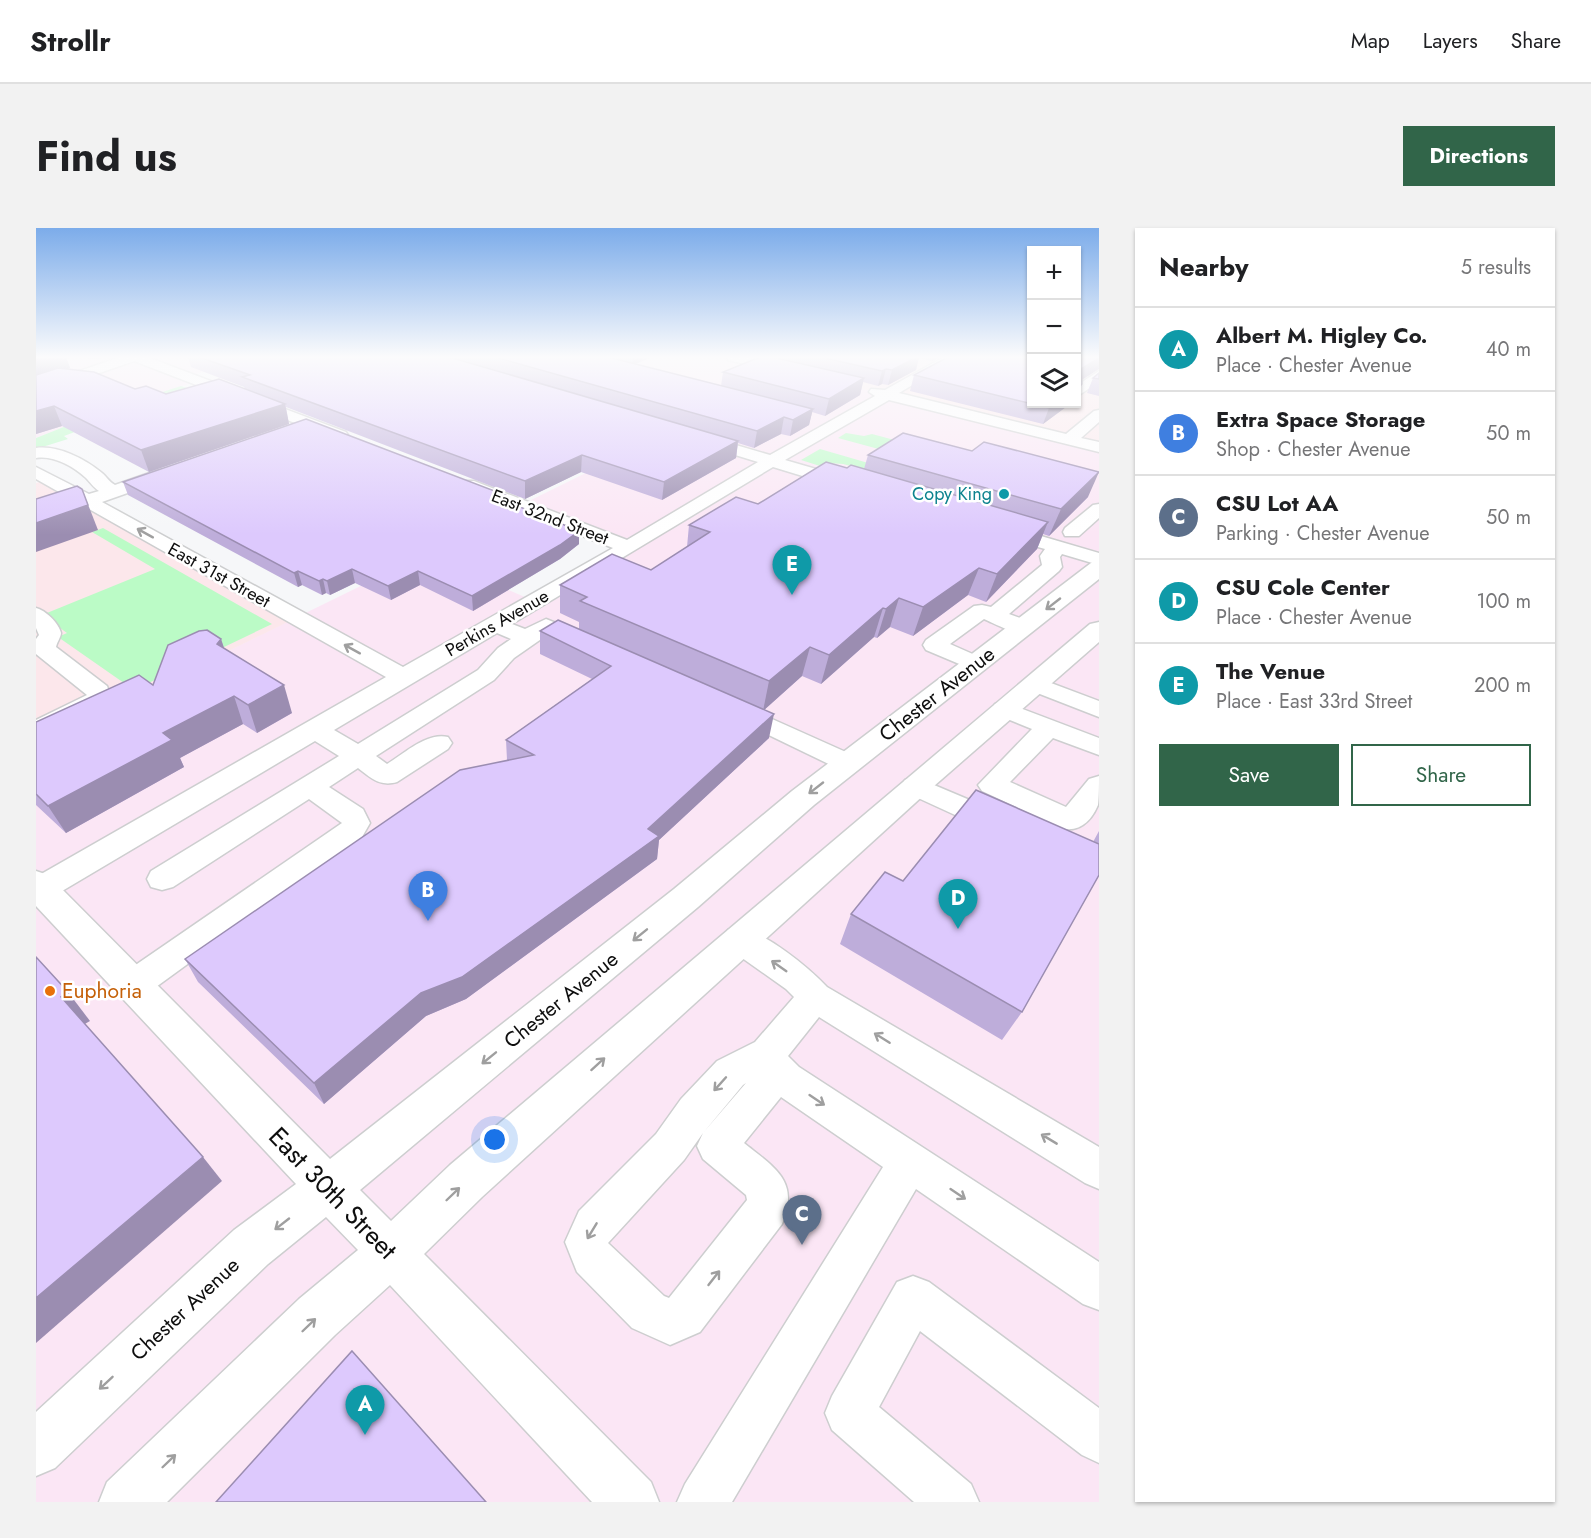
<!DOCTYPE html>
<meta charset="utf-8">
<style>
:root{--surface:#fff;--page:#f2f2f2;--text:#202124;--muted:#757577;--line:#e0e0e0;--accent:#316549}
body{margin:0;font-family:Jost,sans-serif;background:var(--page);color:var(--text)}
.controls{position:absolute;right:18px;top:18px;display:grid;overflow:hidden;border-radius:0px;box-shadow:0 2px 4px #0004}
.controls button{width:54px;height:54px;display:grid;place-items:center;padding:0;border:0;border-bottom:2px solid var(--line);background:var(--surface);color:var(--text);font:30px sans-serif}
.you{position:absolute;left:459px;top:912px;width:21px;height:21px;margin:-15px;border:4px solid #fff;border-radius:50%;background:#1a73e8;box-shadow:0 0 0 9px #1a73e833}
.badge{display:grid;place-items:center;width:39px;height:39px;border-radius:50%;background:var(--accent);color:#fff;font-size:20px;font-weight:700}
.pin{position:absolute;translate:-50% -50px;filter:drop-shadow(0 2px 3px #0008)}
.pin::after{content:'';position:absolute;top:32px;width:21px;height:18px;background:inherit;clip-path:polygon(0 0,100% 0,50% 100%)}
.list{margin:0;padding:0;list-style:none}
h2{display:flex;justify-content:space-between;align-items:center;height:78px;margin:0;padding:0 24px;font-size:26px}
h2 small{font-size:20px;font-weight:400;color:var(--muted)}
.list li{display:grid;grid-template-columns:39px 1fr auto;gap:18px;align-items:center;box-sizing:border-box;height:84px;padding:0 24px;border-top:2px solid var(--line)}
.list b{display:block;font-size:22px;white-space:nowrap}
.list p{margin:0;font-size:20px;white-space:nowrap;color:var(--muted)}
.list em{font-size:20px;font-style:normal;color:var(--muted)}
.actions{display:flex;gap:12px;padding:18px 24px}
.actions a{flex:1;padding:14px 0;border:2px solid var(--accent);border-radius:0px;text-align:center;font-size:21px;color:var(--accent)}
.actions .main{background:var(--accent);color:#fff}
.icon{flex:none;width:33px;height:33px;fill:none;stroke:currentColor;stroke-width:2;stroke-linecap:round;stroke-linejoin:round}
.map{position:relative;flex:none;width:1063px;height:1274px;overflow:hidden;border-radius:0px}
header{display:flex;align-items:center;gap:36px;box-sizing:border-box;height:84px;padding:0 30px;background:var(--surface);border-bottom:2px solid var(--line)}
header strong{font-size:28px}
nav{display:flex;gap:33px;margin-inline-start:auto;font-size:21px}
.intro{display:flex;align-items:center;justify-content:space-between;box-sizing:border-box;height:144px;padding:0 36px}
h1{margin:0;font-size:42px}
.button{padding:15px 27px;border-radius:0px;background:var(--accent);color:#fff;font-size:21px;font-weight:700}
main{display:flex;gap:36px;padding:0 36px}
aside{flex:1;background:var(--surface);border-radius:0px;box-shadow:0 2px 4px #0004}
.map>svg:first-child{display:block}
.commercial{fill:#fbe6f5}
.industrial{fill:#fce7eb}
.green{fill:#bbfbc6}
.lines{fill:none;stroke-linecap:round;stroke-linejoin:round}
.minor-casing{stroke:#cdcecf;stroke-width:3}
.major-casing{stroke:#cdcecf;stroke-width:3}
.minor{fill:#fff;fill-rule:evenodd}
.major{fill:#fff;fill-rule:evenodd}
.wall{fill:#beadda}
.shaded-wall{fill:#9b8db1}
.building{fill:#ddc9fd;stroke:#9b8db1;stroke-width:1.5}
.oneway{stroke:#9f9f9f}
.culture-dot{fill:#0f9aa8;stroke:#fff;stroke-width:2}
.food-dot{fill:#e8710a;stroke:#fff;stroke-width:2}
.labels{text-anchor:middle;stroke-width:5;stroke-linejoin:round;paint-order:stroke}
.far-culture-label{font-size:18px;fill:#0d838f;stroke:#fff;text-anchor:end}
.far-street-label{font-size:18px;fill:#0e0e0e;stroke:#fff}
.street-label{font-size:21px;fill:#0e0e0e;stroke:#fff}
.food-label{font-size:21px;fill:#c56008;stroke:#fff;text-anchor:start}
.near-street-label{font-size:26px;fill:#0e0e0e;stroke:#fff}
</style>
<header>
<strong>Strollr</strong>
<nav><a>Map</a><a>Layers</a><a>Share</a></nav>
</header>
<div class="intro"><h1>Find us</h1><a class="button">Directions</a></div>
<main>
<div class="map">
<svg width="1063" height="1274" viewBox="0 0 1063 1274">
<rect width="100%" height="100%" fill="#f6f7f9"/>
<!-- commercial -->
<g class="commercial">
<polygon points="0,129 221,129 152,148 162,153 73,181 0,210"/>
<polygon points="617,129 697,129 1063,219 1063,1274 0,1274 0,517 390,326 498,373 591,319 485,277 564,238 588,141"/>
</g>
<!-- industrial -->
<g class="industrial">
<polygon points="697,129 995,129 996,176 1040,176 1041,129 1063,129 1063,219"/>
<polygon points="13,251 260,390 0,517 0,255"/>
</g>
<!-- green -->
<g class="green">
<polygon points="145,158 154,161 28,208 32,211 0,221 0,210 73,181"/>
<polygon points="810,205 828,208 836,206 933,232 861,226 802,210"/>
<polygon points="784,221 846,239 838,244 807,236 793,235 784,238 765,232"/>
<polygon points="67,300 236,396 98,462 22,409 31,405 6,387 119,341 56,304"/>
</g>
<g class="lines">
<defs>
<g id="minor">
<polygon points="84,129 111,129 310,204 312,207 304,212 298,210 98,133 0,167 0,158"/>
<polygon points="691,129 712,129 757,139 759,142 752,146 692,132"/>
<path d="M908,129H923L863,165L1030,206L1058,183L1063,182V194L1045,210L1063,214V224L853,172L749,232L818,252L821,256L818,260H806L737,239L476,396L489,401L510,391L555,409L558,414L555,419L547,421L539,419L511,407L478,430L458,452L340,528L351,536C369,525 391,504 412,509L416,515L412,521L361,554C344,559 335,550 322,540L293,559L327,581L334,595L326,609L109,767L97,771L85,767L80,757L85,747L306,595L273,571L137,659L126,662L115,659L111,651L115,643L303,528L279,513L16,669L5,673L0,671V649L350,449L0,251V239L53,266L63,263C57,259 54,254 50,250C37,238 17,227 0,230V220C22,217 49,231 66,245C71,249 72,253 79,257L122,242H134L136,246L134,250L66,274L367,439L577,320L426,261L423,257L426,253H438L591,312L722,234L657,214L655,211L657,208H669L734,227L839,168L833,164L835,161L849,162ZM461,405L475,411L462,420L442,442L322,516L298,502Z"/>
<polygon points="1063,143 1063,154 1040,169 1040,158"/>
<polygon points="1063,276 1063,290 1043,308 1029,308 1027,304 1029,300 1057,277"/>
<path d="M964,296L1063,325V337L1026,326L1024,329L1026,339L1023,343L973,386L995,394L998,399L995,404C979,408 962,397 948,391L914,416L948,431L952,436L948,441L940,443L890,422L887,417L890,412L938,378L946,377L955,379L1006,337L1004,328L1009,321L957,306L955,302L957,298Z"/>
<path d="M0,380C9,382 23,395 25,405C25,409 21,414 20,419L71,458L75,469L65,480L0,510V492L51,467L0,426V411L3,407L0,400Z"/>
<polygon points="999,449 1063,473 1063,489 991,461 987,456 991,451"/>
<polygon points="698,474 821,529 825,535 821,541 812,544 803,541 689,486 686,481 689,476"/>
<path d="M968,474L1063,510V527L1017,510L974,554L1030,579L1053,551L1063,548C1063,556 1063,570 1062,577C1055,594 1042,605 1025,600L946,563L942,557L996,501L959,486L956,481L959,476Z"/>
<polygon points="879,549 974,589 978,596 974,603 964,606 954,603 869,564 865,558 869,552"/>
<path d="M703,698C733,708 769,736 791,759L1063,919V961L1049,955L783,789L752,828L763,839L1063,1034V1082L1047,1076L880,961L696,1274H641L649,1256L847,939L745,869L708,915C739,940 764,953 746,996L664,1104L634,1117L596,1100L541,1044L529,1014L543,983L620,906L645,871L681,833L719,814L758,769L750,761L692,720L687,711L692,702ZM710,855L667,905L707,857ZM667,905L661,918L667,931L710,967L711,972L633,1070L628,1068L572,1015L648,932Z"/>
<polygon points="877,1048 893,1054 1063,1180 1063,1235 1046,1227 884,1103 843,1179 935,1256 943,1274 878,1274 796,1202 789,1185 796,1168 861,1054"/>
</g>
<polygon id="major" points="1063,333 1063,351 778,577 662,679 324,962 355,993 414,937 1054,396 1063,394 1063,414 890,565 446,969 388,1026 615,1254 623,1274 556,1274 354,1057 299,1107 131,1274 63,1274 71,1254 263,1071 322,1022 290,989 232,1036 19,1240 0,1248 0,1184 198,1002 260,956 0,678 0,643 12,647 294,931 638,661 756,563 1055,335"/>
</defs>
<!-- minor casing -->
<use href="#minor" class="minor-casing"/>
<!-- major casing -->
<use href="#major" class="major-casing"/>
<!-- minor -->
<use href="#minor" class="minor"/>
<!-- major -->
<use href="#major" class="major"/>
</g>
<!-- wall -->
<g class="wall">
<polygon points="0,129 30,129 34,140 32,141 99,161 130,166 209,161 208,159 155,139 152,129 616,129 600,136 685,158 687,144 723,129 721,129 904,129 896,133 883,130 880,142 852,157 846,156 842,158 827,154 824,167 789,188 776,184 773,197 754,208 745,206 718,220 702,215 700,230 626,272 545,244 489,271 250,179 253,196 113,244 26,198 0,206"/>
<polygon points="40,129 68,129 61,131"/>
<polygon points="1063,145 1063,168 1051,165 1057,150"/>
<polygon points="878,147 996,176 1034,176 1007,196 874,163"/>
<polygon points="832,227 1052,269 1013,308 1007,306 1001,321 950,374 932,367 877,408 854,399 841,410 838,409 785,456 766,448 728,482 733,510 623,612 621,631 430,771 390,788 288,876 162,754 149,731 471,532 470,512 556,451 504,426 504,403 543,401 543,394 524,385 524,357 615,342 651,319 653,297 722,276 811,240 828,241"/>
<polygon points="87,254 469,273 543,316 524,331 437,383 384,357 355,372 319,355 294,367 290,365 286,367 266,357 262,359 92,267"/>
<polygon points="185,411 188,420 256,485 221,505 207,496 144,530 148,539 30,605 0,577 0,494 117,457"/>
<polygon points="1063,603 1063,647 986,784 966,812 804,716 815,686 867,653 1057,614"/>
</g>
<!-- shaded-wall -->
<g class="shaded-wall">
<polygon points="7,129 30,129 34,140 0,153 0,131"/>
<polygon points="597,129 616,129 596,137"/>
<polygon points="881,129 883,129 880,142 852,157 856,142"/>
<polygon points="897,129 904,129 896,133"/>
<polygon points="1063,130 1063,141 1041,155 1045,141"/>
<polygon points="850,141 846,156 842,158 846,143"/>
<polygon points="828,150 824,167 789,188 793,171"/>
<polygon points="1046,156 1041,169 1041,160"/>
<polygon points="249,176 253,196 113,244 105,222"/>
<polygon points="1019,176 1034,176 1007,196 1013,180"/>
<polygon points="18,178 26,198 0,206 0,183"/>
<polygon points="777,181 773,197 754,208 757,192"/>
<polygon points="748,189 745,206 718,220 721,203"/>
<polygon points="702,213 700,230 626,272 628,254"/>
<polygon points="546,227 545,244 489,271 489,253"/>
<polygon points="1063,244 1052,269 1013,308 1025,281"/>
<polygon points="46,261 62,302 0,324 0,295"/>
<polygon points="469,267 469,280 462,270"/>
<polygon points="1012,294 1001,321 950,374 961,346"/>
<polygon points="543,303 543,316 524,331 437,383 436,368"/>
<polygon points="943,340 932,367 877,408 887,379"/>
<polygon points="316,341 319,355 294,367 291,353"/>
<polygon points="262,343 266,357 262,359 258,345"/>
<polygon points="382,343 384,357 355,372 352,358"/>
<polygon points="287,351 290,365 286,367 283,353"/>
<polygon points="863,370 854,399 841,410 850,381"/>
<polygon points="847,380 838,409 785,456 793,427"/>
<polygon points="185,411 194,438 181,416"/>
<polygon points="774,419 766,448 727,483 733,453"/>
<polygon points="248,457 256,485 221,505 212,477"/>
<polygon points="198,468 207,496 144,530 148,539 30,605 12,578 127,505"/>
<polygon points="738,486 733,510 623,612 621,631 430,771 390,788 288,876 278,855 385,765 612,601"/>
<polygon points="32,764 54,793 47,797 25,769"/>
<polygon points="167,929 186,953 0,1115 0,1070"/>
</g>
<!-- building -->
<g class="building">
<polygon points="163,129 413,129 702,213 628,254 546,227 489,253 206,149 214,147"/>
<polygon points="459,129 572,129 777,181 757,192 748,189 721,203"/>
<polygon points="724,129 736,129 828,150 793,171 687,144"/>
<polygon points="784,129 881,129 856,142 850,141 846,143"/>
<polygon points="912,129 996,129 996,176 1019,176 1013,180 878,147"/>
<polygon points="1041,129 1063,129 1063,130 1045,141 1046,156 1041,160"/>
<polygon points="22,140 58,144 99,161 110,158 130,166 183,151 249,176 105,222 18,178 0,183 0,147"/>
<polygon points="1063,145 1063,151 1057,150"/>
<polygon points="270,191 469,267 462,270 543,303 524,317 436,368 382,343 352,358 316,341 291,353 287,351 283,353 262,343 258,345 87,254"/>
<polygon points="867,205 936,223 948,214 1063,244 1025,281 832,227"/>
<polygon points="790,234 811,240 815,237 1012,294 961,346 943,340 887,379 863,370 850,381 847,380 793,427 774,419 733,453 544,373 551,369 524,357 576,326 615,342 674,304 653,297 700,269 722,276"/>
<polygon points="41,258 46,261 52,277 0,295 0,271"/>
<polygon points="522,392 738,486 612,601 623,608 426,749 385,765 278,855 149,731 424,542 498,527 470,512 575,438 504,403"/>
<polygon points="171,402 185,411 181,416 248,457 212,477 198,468 127,505 136,512 12,578 0,566 0,494 103,447 117,457 132,417 163,403"/>
<polygon points="940,562 1063,616 1063,647 986,784 815,686 849,644 867,653"/>
<polygon points="0,729 32,764 25,769 167,929 0,1070"/>
<polygon points="316,1123 450,1274 180,1274"/>
</g>
<!-- one-way arrows -->
<defs><path id="oneway-shaft" d="M-6 0H5M1.5-3L5.5 0L1.5 3" fill="none" stroke-width="1.6" stroke-linecap="round" stroke-linejoin="round" transform="scale(1.5)"/></defs>
<g class="oneway">
<use href="#oneway-shaft" transform="translate(109 305) rotate(-151)"/>
<use href="#oneway-shaft" transform="translate(1017 376) rotate(142)"/>
<use href="#oneway-shaft" transform="translate(316 421) rotate(-151)"/>
<use href="#oneway-shaft" transform="translate(780 560) rotate(142)"/>
<use href="#oneway-shaft" transform="translate(604 707) rotate(141)"/>
<use href="#oneway-shaft" transform="translate(743 738) rotate(-145)"/>
<use href="#oneway-shaft" transform="translate(846 810) rotate(-148)"/>
<use href="#oneway-shaft" transform="translate(453 830) rotate(141)"/>
<use href="#oneway-shaft" transform="translate(562 836) rotate(-42)"/>
<use href="#oneway-shaft" transform="translate(684 856) rotate(132)"/>
<use href="#oneway-shaft" transform="translate(781 872) rotate(34)"/>
<use href="#oneway-shaft" transform="translate(1013 911) rotate(-149)"/>
<use href="#oneway-shaft" transform="translate(417 966) rotate(-44)"/>
<use href="#oneway-shaft" transform="translate(922 966) rotate(34)"/>
<use href="#oneway-shaft" transform="translate(246 996) rotate(142)"/>
<use href="#oneway-shaft" transform="translate(556 1003) rotate(121)"/>
<use href="#oneway-shaft" transform="translate(678 1050) rotate(-52)"/>
<use href="#oneway-shaft" transform="translate(273 1097) rotate(-44)"/>
<use href="#oneway-shaft" transform="translate(70 1155) rotate(137)"/>
<use href="#oneway-shaft" transform="translate(133 1233) rotate(-44)"/>
</g>
<!-- sky -->
<linearGradient id="sky" x2="0" y2="1"><stop stop-color="#7cacea"/><stop offset="0.42" stop-color="#fbfbfc"/><stop offset="1" stop-color="#fbfbfc" stop-opacity="0"/></linearGradient>
<rect width="1063" height="307" fill="url(#sky)"/>
<!-- markers -->
<circle class="culture-dot" cx="968" cy="266" r="6"/>
<circle class="food-dot" cx="14" cy="763" r="6"/>
<g class="labels">
<!-- far-culture labels -->
<g class="far-culture-label">
<text x="956" y="272">Copy King</text>
</g>
<!-- far-street labels -->
<g class="far-street-label">
<text transform="translate(514 289) rotate(21)" y="6">East 32nd Street</text>
<text transform="translate(183 347) rotate(29)" y="6">East 31st Street</text>
<text transform="translate(461 395) rotate(-30)" y="6">Perkins Avenue</text>
</g>
<!-- street labels -->
<g class="street-label">
<text transform="translate(901 466) rotate(-38)" y="7">Chester Avenue</text>
<text transform="translate(525 772) rotate(-39)" y="7">Chester Avenue</text>
<text transform="translate(149 1081) rotate(-43)" y="7">Chester Avenue</text>
</g>
<!-- food labels -->
<g class="food-label">
<text x="26" y="770">Euphoria</text>
</g>
<!-- near-street labels -->
<g class="near-street-label">
<text transform="translate(297 965) rotate(46)" y="9">East 30th Street</text>
</g>
</g>
</svg>
<div class="controls">
<button>+</button>
<button>−</button>
<button><svg class="icon" aria-label="layers" viewBox="0 0 24 24"><path d="M12 4l9 5-9 5-9-5zM3 14l9 5 9-5"/></svg></button>
</div>
<div class="you"></div>
<div class="pin badge" style="left:329px;top:1207px;background:#0f9aa8">A</div>
<div class="pin badge" style="left:392px;top:693px;background:#3f7fe0">B</div>
<div class="pin badge" style="left:766px;top:1017px;background:#5c6f8a">C</div>
<div class="pin badge" style="left:922px;top:701px;background:#0f9aa8">D</div>
<div class="pin badge" style="left:756px;top:367px;background:#0f9aa8">E</div>
</div>
<aside>
<h2>Nearby<small>5 results</small></h2>
<ul class="list">
<li><span class="badge" style="background:#0f9aa8">A</span><div><b>Albert M. Higley Co.</b><p>Place · Chester Avenue</p></div><em>40 m</em></li>
<li><span class="badge" style="background:#3f7fe0">B</span><div><b>Extra Space Storage</b><p>Shop · Chester Avenue</p></div><em>50 m</em></li>
<li><span class="badge" style="background:#5c6f8a">C</span><div><b>CSU Lot AA</b><p>Parking · Chester Avenue</p></div><em>50 m</em></li>
<li><span class="badge" style="background:#0f9aa8">D</span><div><b>CSU Cole Center</b><p>Place · Chester Avenue</p></div><em>100 m</em></li>
<li><span class="badge" style="background:#0f9aa8">E</span><div><b>The Venue</b><p>Place · East 33rd Street</p></div><em>200 m</em></li>
</ul>
<div class="actions"><a class="main">Save</a><a>Share</a></div>
</aside>
</main>
